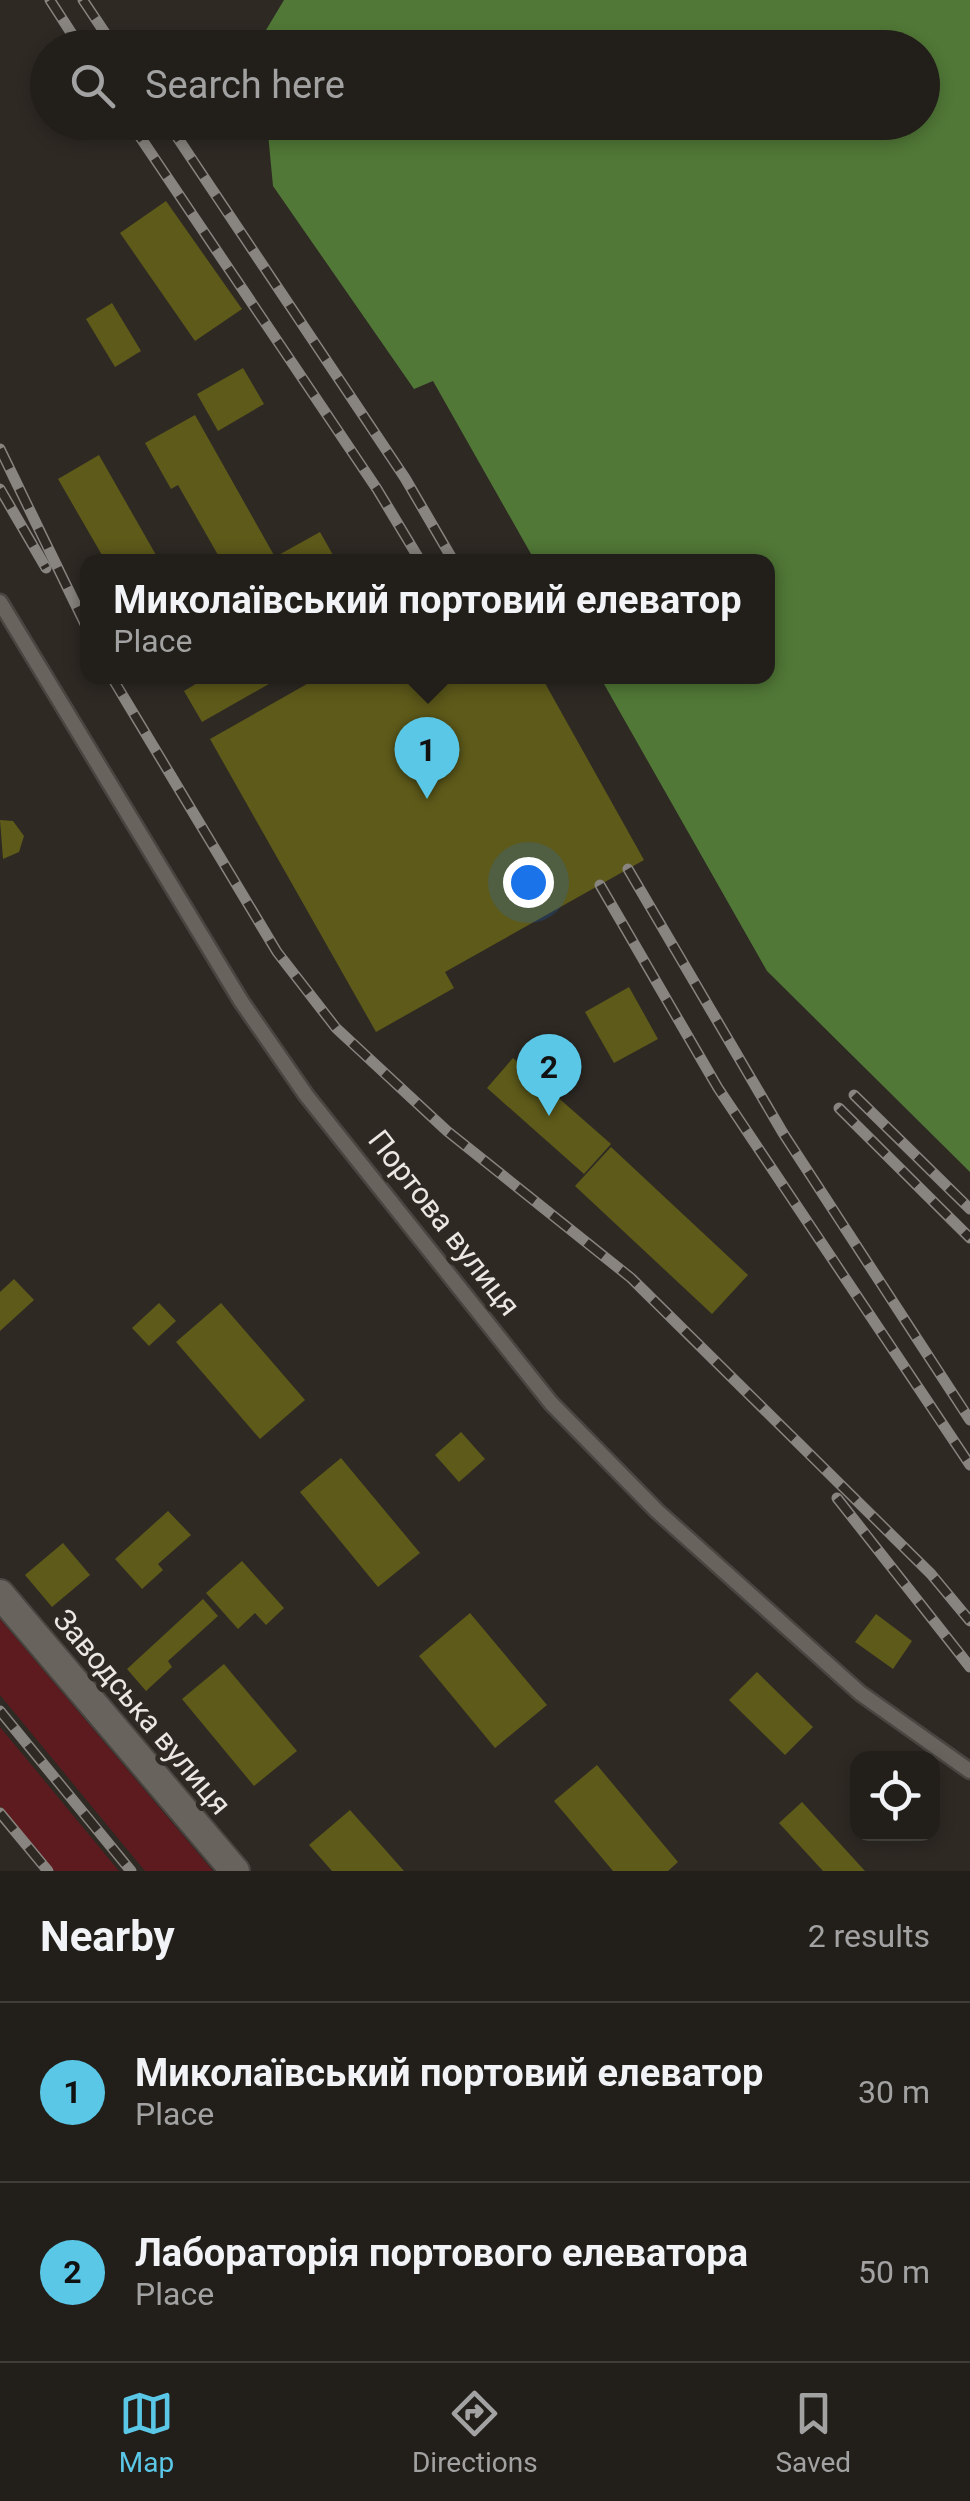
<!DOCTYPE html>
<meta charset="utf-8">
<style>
:root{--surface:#221f1a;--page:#2e2c27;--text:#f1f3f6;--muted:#a2a2a2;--line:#3f3d39;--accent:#5bc7e7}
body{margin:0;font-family:Roboto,sans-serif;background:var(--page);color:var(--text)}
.controls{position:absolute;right:30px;bottom:30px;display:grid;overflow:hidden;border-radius:20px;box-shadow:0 5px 15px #0003}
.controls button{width:90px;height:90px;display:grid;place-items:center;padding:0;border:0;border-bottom:2px solid var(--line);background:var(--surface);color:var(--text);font:50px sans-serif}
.you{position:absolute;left:528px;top:882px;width:35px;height:35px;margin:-25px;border:8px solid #fff;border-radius:50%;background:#1a73e8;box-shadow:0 0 0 15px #1a73e833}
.badge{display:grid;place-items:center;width:65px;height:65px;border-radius:50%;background:var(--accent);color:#111;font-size:32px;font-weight:700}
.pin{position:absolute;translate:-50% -82px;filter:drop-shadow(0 2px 5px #0008)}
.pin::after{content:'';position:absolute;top:52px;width:35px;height:30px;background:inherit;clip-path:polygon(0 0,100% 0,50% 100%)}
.popup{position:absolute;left:80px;top:554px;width:695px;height:130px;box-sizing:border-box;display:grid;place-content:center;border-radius:20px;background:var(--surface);filter:drop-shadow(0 2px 8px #0005);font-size:32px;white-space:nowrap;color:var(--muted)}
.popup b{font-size:38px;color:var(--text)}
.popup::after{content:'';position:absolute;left:50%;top:100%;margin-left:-20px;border:20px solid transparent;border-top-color:var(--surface)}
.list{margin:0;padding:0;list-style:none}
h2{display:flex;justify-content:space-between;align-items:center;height:130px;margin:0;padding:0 40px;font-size:42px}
h2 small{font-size:32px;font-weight:400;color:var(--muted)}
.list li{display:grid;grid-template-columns:65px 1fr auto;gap:30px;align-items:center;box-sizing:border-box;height:180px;padding:0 40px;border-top:2px solid var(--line)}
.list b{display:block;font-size:38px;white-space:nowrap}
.list p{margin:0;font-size:32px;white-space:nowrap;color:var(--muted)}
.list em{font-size:32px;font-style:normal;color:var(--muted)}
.icon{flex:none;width:55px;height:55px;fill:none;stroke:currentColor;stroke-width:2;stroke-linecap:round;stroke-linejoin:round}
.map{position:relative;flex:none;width:970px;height:1871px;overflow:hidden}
.search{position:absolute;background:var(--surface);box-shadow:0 5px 15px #0003;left:30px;right:30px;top:30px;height:110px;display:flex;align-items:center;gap:25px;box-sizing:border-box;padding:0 35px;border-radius:55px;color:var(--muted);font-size:38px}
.sheet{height:490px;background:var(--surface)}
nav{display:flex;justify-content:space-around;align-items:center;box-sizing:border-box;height:140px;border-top:2px solid var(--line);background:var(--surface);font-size:28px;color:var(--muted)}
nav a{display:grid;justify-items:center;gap:5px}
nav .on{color:var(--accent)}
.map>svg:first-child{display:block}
.green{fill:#5d1b1f}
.water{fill:#517837}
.building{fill:#5e5a1a}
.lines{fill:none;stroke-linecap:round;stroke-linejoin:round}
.service-casing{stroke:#494540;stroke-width:19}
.minor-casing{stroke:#494540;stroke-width:32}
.service{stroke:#68635c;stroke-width:14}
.minor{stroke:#68635c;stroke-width:28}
.rail-casing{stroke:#88847f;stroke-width:11}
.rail{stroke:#2e2923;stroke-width:8;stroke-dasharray:22;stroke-linecap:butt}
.labels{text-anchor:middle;stroke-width:9;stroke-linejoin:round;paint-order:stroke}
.street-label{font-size:30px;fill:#ebe8e4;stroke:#2e2923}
</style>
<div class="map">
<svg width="970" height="1871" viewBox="0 0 970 1871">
<rect width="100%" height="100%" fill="#2e2923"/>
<!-- green -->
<g class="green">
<polygon points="0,1619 213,1871 145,1871 0,1695"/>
<polygon points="0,1727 119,1871 54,1871 0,1806"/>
</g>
<!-- water -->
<polygon class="water" points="284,0 970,0 970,1172 767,971 600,677 767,676 767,562 535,561 433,381 414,389 273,186 267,123 922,122 922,48 261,47 260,40"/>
<!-- building -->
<g class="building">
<polygon points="166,201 242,309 195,341 120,233"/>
<polygon points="112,303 141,351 115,367 86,319"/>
<polygon points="243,368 264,404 218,431 197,394"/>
<polygon points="195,415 275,557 320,532 337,562 222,562 178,485 171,489 145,443"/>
<polygon points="99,455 160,562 106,562 58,479"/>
<polygon points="209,676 283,676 202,722 184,691"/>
<polygon points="321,676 541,676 644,860 445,972 454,988 376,1032 210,739"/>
<polygon points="0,820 13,821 24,836 19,852 3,859"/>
<polygon points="629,987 658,1039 614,1063 585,1012"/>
<polygon points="513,1058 611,1144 584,1174 487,1088"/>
<polygon points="611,1147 748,1275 712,1314 575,1186"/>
<polygon points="14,1279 34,1300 0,1331 0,1292"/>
<polygon points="159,1303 176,1321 149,1346 132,1328"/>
<polygon points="221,1303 305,1400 260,1439 176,1342"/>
<polygon points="461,1432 485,1459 459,1482 435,1455"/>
<polygon points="341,1458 420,1553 378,1587 300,1492"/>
<polygon points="168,1511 191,1535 158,1564 163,1570 142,1589 115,1559"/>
<polygon points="63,1543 90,1575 52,1607 25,1575"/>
<polygon points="242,1561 284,1608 266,1625 255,1613 238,1629 206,1593"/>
<polygon points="203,1599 218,1616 168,1661 172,1667 146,1691 127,1669"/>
<polygon points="470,1613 547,1705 495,1748 419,1656"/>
<polygon points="876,1614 912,1641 893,1669 855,1642"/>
<polygon points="224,1664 297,1751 254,1786 182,1699"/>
<polygon points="757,1672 813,1727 785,1755 729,1700"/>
<polygon points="597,1765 678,1862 668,1871 613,1871 554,1801"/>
<polygon points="802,1802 865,1871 823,1871 779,1823"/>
<polygon points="350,1810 404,1871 332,1871 309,1845"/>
</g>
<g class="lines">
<defs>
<polyline id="service" points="0,602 241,1001 306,1095 551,1403 657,1511 860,1693 970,1771"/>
<polyline id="minor" points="0,1594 235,1871"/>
</defs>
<!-- service casing -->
<use href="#service" class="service-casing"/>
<!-- minor casing -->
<use href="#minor" class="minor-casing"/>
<!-- service -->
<use href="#service" class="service"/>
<!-- minor -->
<use href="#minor" class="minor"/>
<defs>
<g id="rail">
<polyline points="50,0 81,48"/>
<polyline points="83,0 115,48"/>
<polyline points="130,122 377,489 421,562"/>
<polyline points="167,122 405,478 454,562"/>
<polyline points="0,449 87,628"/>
<polyline points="0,489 46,568"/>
<polyline points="111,676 277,952 336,1028 447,1131 631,1278 931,1574 970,1621"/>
<polyline points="628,869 783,1133 970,1420"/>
<polyline points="600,885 718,1088 970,1465"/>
<polyline points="854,1095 970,1209"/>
<polyline points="839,1108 970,1238"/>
<polyline points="837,1498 970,1667"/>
<polyline points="0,1711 131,1871"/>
<polyline points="0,1813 48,1871"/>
</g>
</defs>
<!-- rail casing -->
<use href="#rail" class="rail-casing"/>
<!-- rail -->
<use href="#rail" class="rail"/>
</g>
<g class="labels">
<!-- street labels -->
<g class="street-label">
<text transform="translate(444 1223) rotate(52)" y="10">Портова вулиця</text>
<text transform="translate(142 1712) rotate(50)" y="10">Заводська вулиця</text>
</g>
</g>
</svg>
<div class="controls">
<button><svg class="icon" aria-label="locate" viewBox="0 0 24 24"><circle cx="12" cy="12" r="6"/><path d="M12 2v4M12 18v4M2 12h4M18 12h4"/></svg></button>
</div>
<div class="you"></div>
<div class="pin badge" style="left:427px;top:799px">1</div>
<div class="popup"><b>Миколаївський портовий елеватор</b>Place</div>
<div class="pin badge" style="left:549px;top:1116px">2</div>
<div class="search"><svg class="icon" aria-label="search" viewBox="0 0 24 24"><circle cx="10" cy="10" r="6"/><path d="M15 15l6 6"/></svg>Search here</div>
</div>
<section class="sheet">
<h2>Nearby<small>2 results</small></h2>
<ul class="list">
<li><span class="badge">1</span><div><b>Миколаївський портовий елеватор</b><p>Place</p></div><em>30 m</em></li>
<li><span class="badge">2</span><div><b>Лабораторія портового елеватора</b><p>Place</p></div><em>50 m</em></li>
</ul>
</section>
<nav>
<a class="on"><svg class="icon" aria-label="map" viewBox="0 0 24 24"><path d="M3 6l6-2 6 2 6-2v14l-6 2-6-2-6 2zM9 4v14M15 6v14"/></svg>Map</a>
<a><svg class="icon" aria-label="directions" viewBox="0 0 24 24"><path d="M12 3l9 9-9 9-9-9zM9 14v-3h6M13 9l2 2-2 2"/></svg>Directions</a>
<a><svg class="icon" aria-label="saved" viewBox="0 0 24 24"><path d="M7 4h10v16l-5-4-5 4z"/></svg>Saved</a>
</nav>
